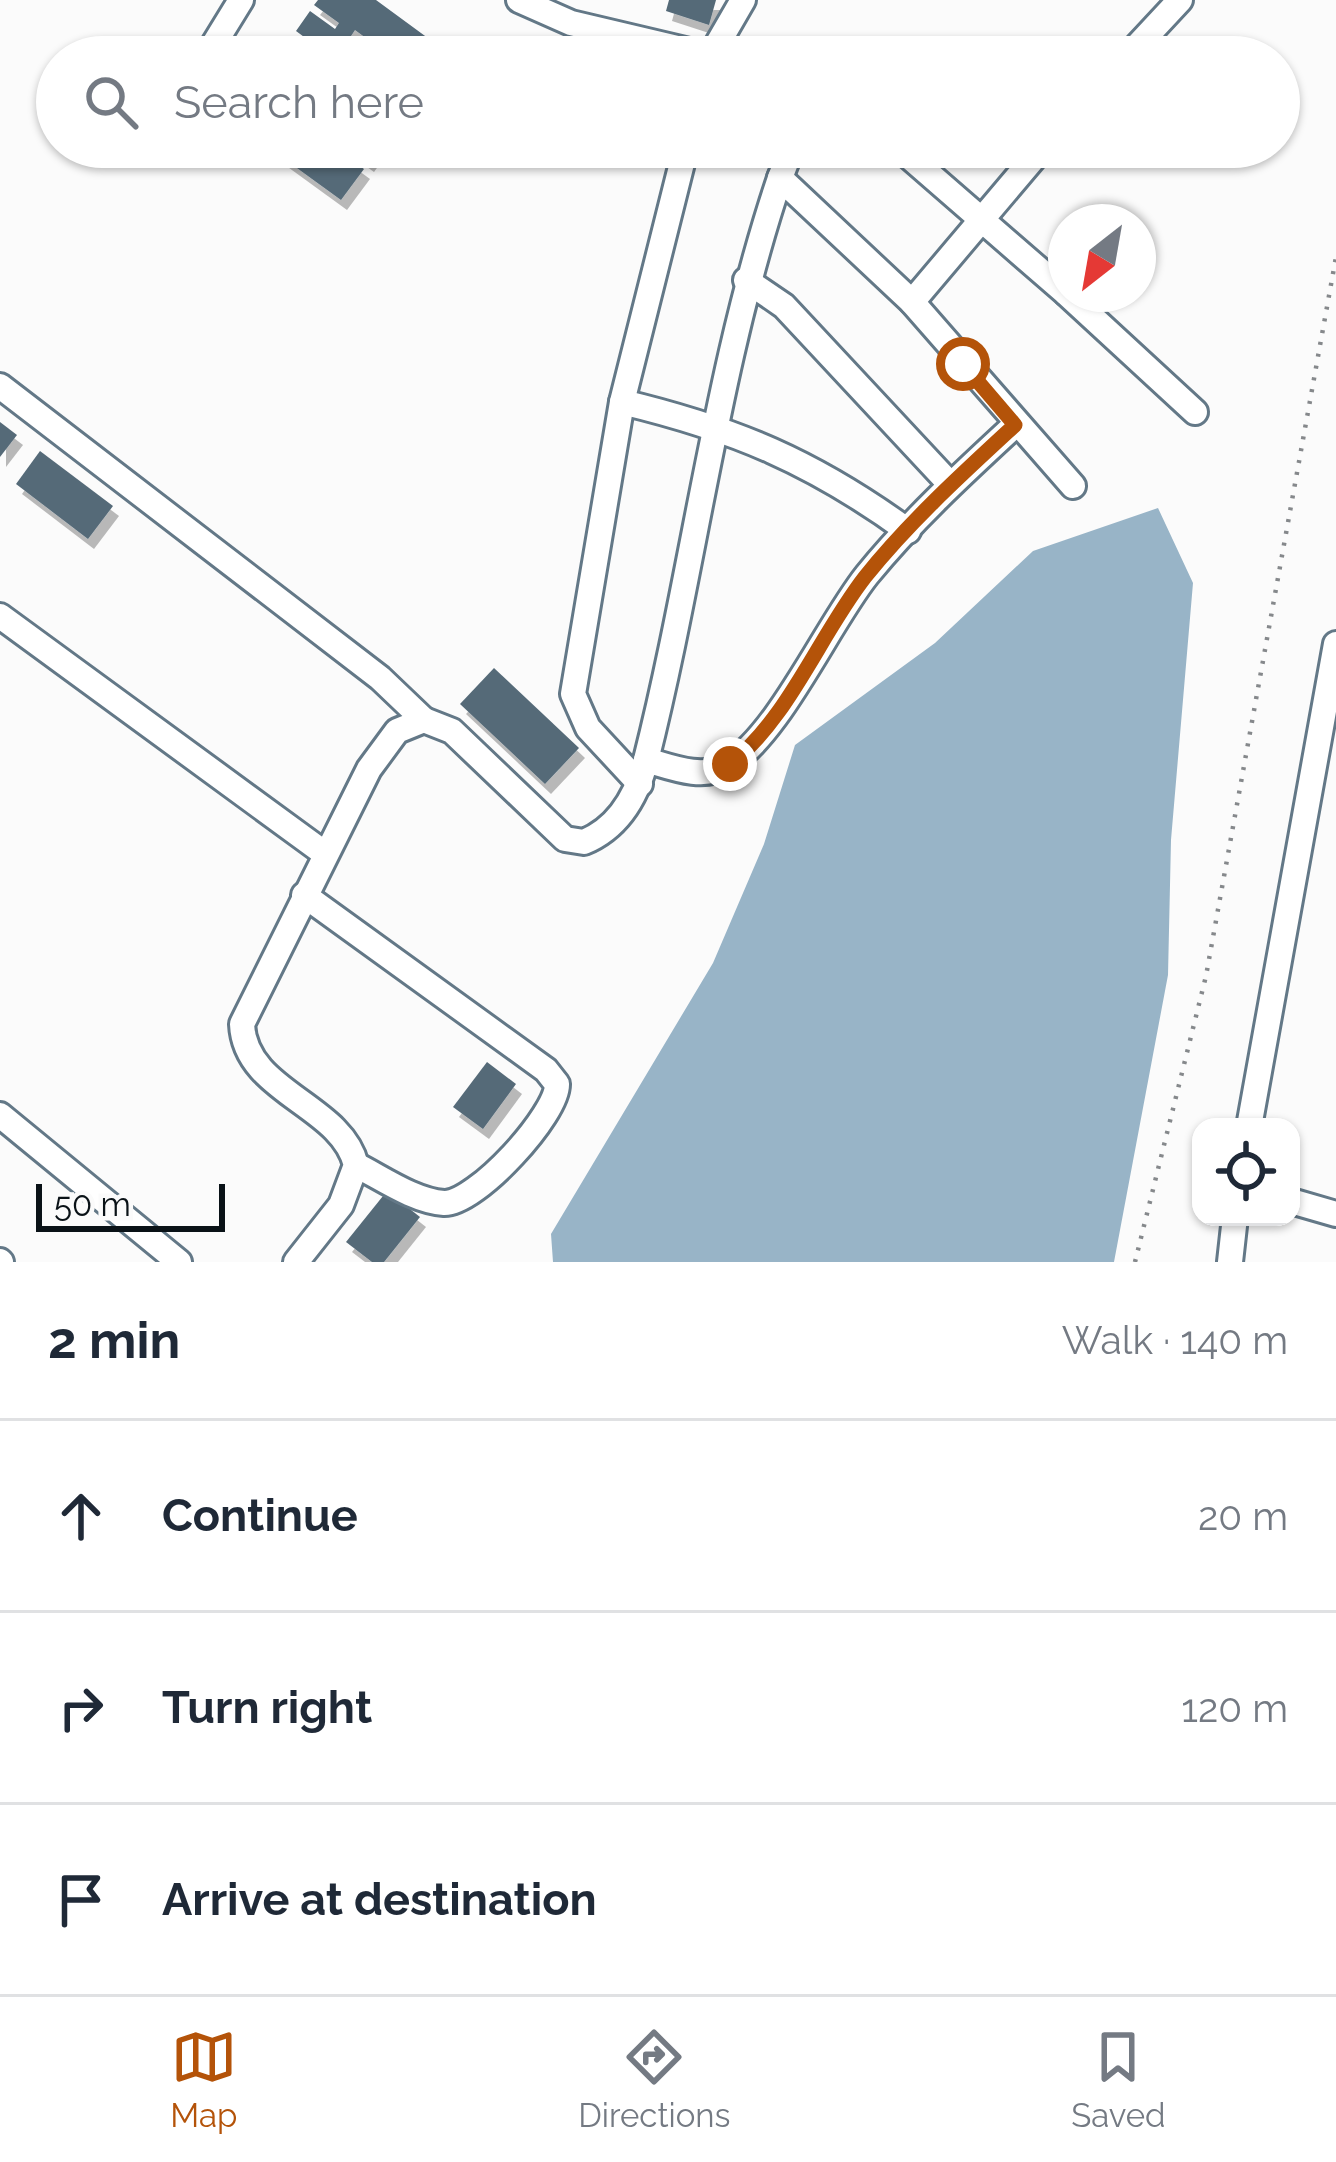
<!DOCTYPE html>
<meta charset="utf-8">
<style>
:root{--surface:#fff;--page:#f2f2f3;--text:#1f2937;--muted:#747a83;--line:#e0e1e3;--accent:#b45309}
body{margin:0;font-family:Raleway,sans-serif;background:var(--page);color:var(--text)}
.controls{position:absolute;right:36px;bottom:36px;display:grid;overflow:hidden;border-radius:24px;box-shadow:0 3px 9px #0004}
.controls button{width:108px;height:108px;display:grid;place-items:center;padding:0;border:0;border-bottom:3px solid var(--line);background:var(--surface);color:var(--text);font:60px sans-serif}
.compass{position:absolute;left:1048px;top:204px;width:108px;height:108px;border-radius:50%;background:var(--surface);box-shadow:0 3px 9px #0004;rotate:211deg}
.scale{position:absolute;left:36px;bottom:30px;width:189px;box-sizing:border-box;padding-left:12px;border:6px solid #0a1217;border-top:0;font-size:33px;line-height:42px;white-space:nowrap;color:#0a1217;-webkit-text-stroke:9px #fbfbfb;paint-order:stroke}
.stop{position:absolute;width:36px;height:36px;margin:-27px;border:9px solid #b45309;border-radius:50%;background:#fff}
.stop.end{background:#b45309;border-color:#fff;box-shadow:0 3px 12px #0008}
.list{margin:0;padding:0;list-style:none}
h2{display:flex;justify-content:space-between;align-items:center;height:156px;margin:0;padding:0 48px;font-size:51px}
h2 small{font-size:39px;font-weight:400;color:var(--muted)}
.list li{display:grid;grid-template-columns:78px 1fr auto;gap:36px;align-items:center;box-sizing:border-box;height:192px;padding:0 48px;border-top:3px solid var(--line)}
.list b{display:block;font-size:45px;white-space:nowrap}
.list em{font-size:39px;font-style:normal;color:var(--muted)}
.icon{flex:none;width:66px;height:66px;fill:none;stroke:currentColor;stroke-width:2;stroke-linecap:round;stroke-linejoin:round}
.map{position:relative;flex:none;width:1336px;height:1262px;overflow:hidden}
.search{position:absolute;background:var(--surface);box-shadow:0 3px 9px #0004;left:36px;right:36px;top:36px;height:132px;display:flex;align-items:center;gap:30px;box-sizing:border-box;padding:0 42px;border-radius:66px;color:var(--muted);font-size:45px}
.sheet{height:732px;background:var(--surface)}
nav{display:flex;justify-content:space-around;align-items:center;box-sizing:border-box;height:168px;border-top:3px solid var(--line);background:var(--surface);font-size:33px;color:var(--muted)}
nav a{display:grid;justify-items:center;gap:6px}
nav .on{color:var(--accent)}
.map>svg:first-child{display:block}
.water{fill:#98b4c7}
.building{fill:#556a78;filter:url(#shadow)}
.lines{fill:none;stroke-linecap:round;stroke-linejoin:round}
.street-casing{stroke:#637887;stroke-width:30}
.path{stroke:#85888b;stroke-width:4.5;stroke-dasharray:3 9;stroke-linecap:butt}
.street{stroke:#fff;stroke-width:24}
.route{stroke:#b45309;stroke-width:15}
</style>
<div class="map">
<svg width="1336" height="1262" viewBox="0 0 1336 1262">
<defs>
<filter id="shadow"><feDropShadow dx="6" dy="10" stdDeviation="0" flood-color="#0004"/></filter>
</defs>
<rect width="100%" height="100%" fill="#fbfbfb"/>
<!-- water -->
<polygon class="water" points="1158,508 1193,583 1171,840 1168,975 1114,1262 553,1262 551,1234 713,963 764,844 795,745 935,643 1033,551"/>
<!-- building -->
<g class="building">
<polygon points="318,0 376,0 436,44 427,57 375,57 381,49 355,30 349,39 374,57 277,57 291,37 314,55 319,48 296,31 310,11 335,29 339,23 314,5"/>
<polygon points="669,0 716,0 709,25 666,11"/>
<polygon points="268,147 334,147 364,169 341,200"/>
<polygon points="347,147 379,147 368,162"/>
<polygon points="0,422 17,435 0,457"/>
<polygon points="40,451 113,506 88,539 16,484"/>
<polygon points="494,668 579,748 545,784 460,704"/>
<polygon points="487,1062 516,1084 483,1129 453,1107"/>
<polygon points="387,1191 420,1217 384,1262 372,1262 346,1242"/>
</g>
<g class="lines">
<defs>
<g id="street">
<polyline points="519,0 571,23 715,57"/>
<polyline points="206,57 241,0"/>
<polyline points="710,57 743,0"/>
<polyline points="1127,57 1180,0"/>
<polyline points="898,147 1066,293"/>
<polyline points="780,178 792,147"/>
<polyline points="746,280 784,306 950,484"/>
<polyline points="1067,294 1195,412"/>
<polyline points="912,302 1073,486"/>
<polyline points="0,386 380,678 424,720"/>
<path d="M622,402C735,429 813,462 908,531"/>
<polyline points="0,616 324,853"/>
<path d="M646,760C671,767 702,780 726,766C778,737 827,625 867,575C911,521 963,473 1015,425"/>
<polyline points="640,784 588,728 573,694 622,402 686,147"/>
<path d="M304,895L546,1070L557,1084C558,1114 476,1204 444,1203C414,1201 382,1178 356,1165"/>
<polyline points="0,1115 179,1262"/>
<polyline points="1249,1127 1336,644"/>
<polyline points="1291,1201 1336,1214"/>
<polyline points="0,1261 1,1262"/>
<path d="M296,1262L341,1205L356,1165C341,1104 245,1093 242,1024L369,769L397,731L424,720L452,731L565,839L584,842C620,827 637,795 646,760C695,566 716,368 780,178L912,302L1043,147"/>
<polyline points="1230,1262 1235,1217"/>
</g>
</defs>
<!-- street casing -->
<use href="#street" class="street-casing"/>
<!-- path -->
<polyline class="path" points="1135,1262 1206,976 1336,257"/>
<!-- street -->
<use href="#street" class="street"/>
</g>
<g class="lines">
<!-- route -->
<path class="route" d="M730,764C789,718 819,636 865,577C909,522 963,473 1015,425L963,364"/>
</g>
</svg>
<div class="controls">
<button><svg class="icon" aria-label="locate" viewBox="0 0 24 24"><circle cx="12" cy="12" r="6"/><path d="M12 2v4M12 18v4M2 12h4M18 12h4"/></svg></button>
</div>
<svg class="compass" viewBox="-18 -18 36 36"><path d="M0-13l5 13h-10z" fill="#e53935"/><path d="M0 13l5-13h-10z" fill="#747a83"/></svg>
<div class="scale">50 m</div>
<div class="stop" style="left:963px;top:364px"></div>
<div class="stop end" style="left:730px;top:764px"></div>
<div class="search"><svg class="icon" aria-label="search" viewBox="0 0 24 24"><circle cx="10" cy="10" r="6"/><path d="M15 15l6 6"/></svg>Search here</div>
</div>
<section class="sheet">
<h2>2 min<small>Walk · 140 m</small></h2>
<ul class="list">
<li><svg class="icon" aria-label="ahead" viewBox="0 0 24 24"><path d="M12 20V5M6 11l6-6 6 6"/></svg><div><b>Continue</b></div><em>20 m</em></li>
<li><svg class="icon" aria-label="right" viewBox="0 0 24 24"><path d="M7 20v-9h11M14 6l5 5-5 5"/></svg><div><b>Turn right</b></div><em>120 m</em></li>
<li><svg class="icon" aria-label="arrive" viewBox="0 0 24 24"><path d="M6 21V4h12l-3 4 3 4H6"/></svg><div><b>Arrive at destination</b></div></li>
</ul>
</section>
<nav>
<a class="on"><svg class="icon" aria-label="map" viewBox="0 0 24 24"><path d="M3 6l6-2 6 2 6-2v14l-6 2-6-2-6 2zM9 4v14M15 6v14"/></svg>Map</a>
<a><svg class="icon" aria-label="directions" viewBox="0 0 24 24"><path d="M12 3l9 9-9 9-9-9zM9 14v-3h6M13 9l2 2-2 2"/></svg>Directions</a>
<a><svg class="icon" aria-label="saved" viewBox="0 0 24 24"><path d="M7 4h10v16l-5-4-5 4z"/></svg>Saved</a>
</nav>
